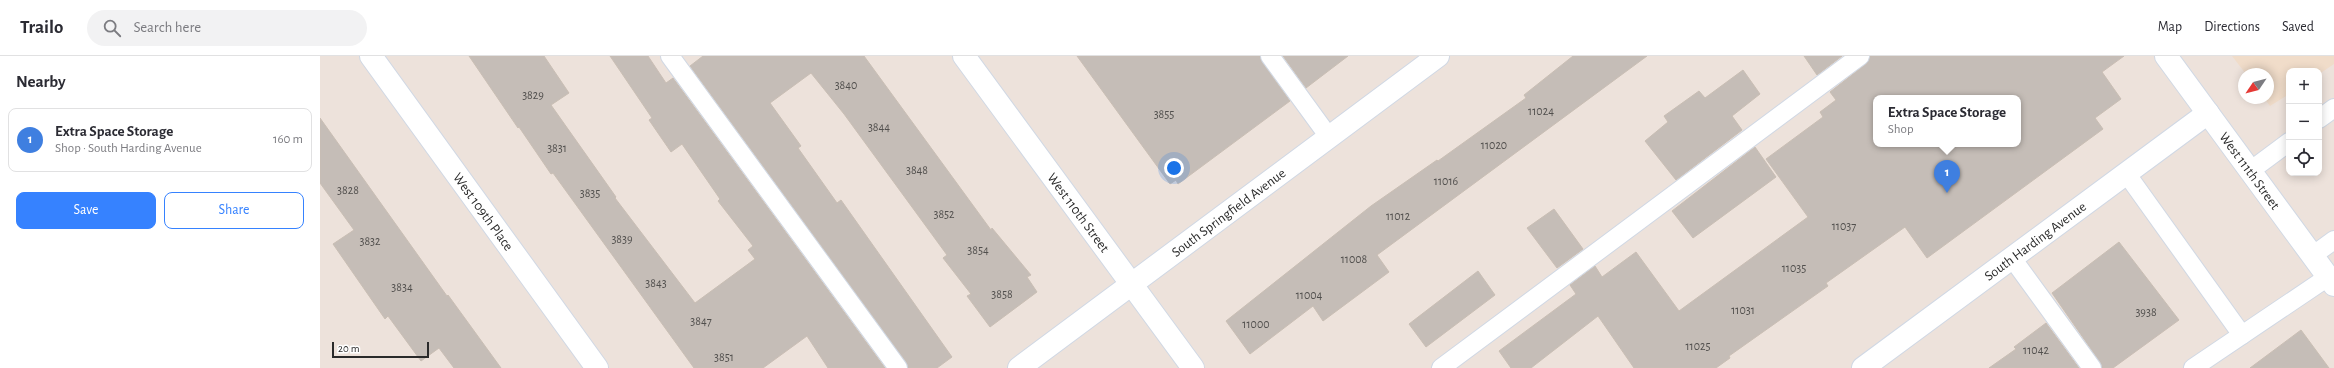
<!DOCTYPE html>
<meta charset="utf-8">
<style>
:root{--surface:#fff;--page:#f2f2f3;--text:#2b2b33;--muted:#7c7c81;--line:#e1e1e2;--accent:#3682ff}
body{margin:0;font-family:"Alegreya Sans",sans-serif;background:var(--page);color:var(--text)}
.controls{position:absolute;right:12px;top:12px;display:grid;overflow:hidden;border-radius:8px;box-shadow:0 2px 10px #0003}
.controls button{width:36px;height:36px;display:grid;place-items:center;padding:0;border:0;border-bottom:1px solid var(--line);background:var(--surface);color:var(--text);font:20px sans-serif}
.compass{position:absolute;left:1918px;top:12px;width:36px;height:36px;border-radius:50%;background:var(--surface);box-shadow:0 2px 10px #0003;rotate:235deg}
.scale{position:absolute;left:12px;bottom:10px;width:97px;box-sizing:border-box;padding-left:4px;border:2px solid #2a2a2a;border-top:0;font-size:11px;line-height:14px;white-space:nowrap;color:#2a2a2a;-webkit-text-stroke:3px #fff;paint-order:stroke}
.you{position:absolute;left:854px;top:112px;width:14px;height:14px;margin:-10px;border:3px solid #fff;border-radius:50%;background:#1a73e8;box-shadow:0 0 0 6px #1a73e833}
.badge{display:grid;place-items:center;width:26px;height:26px;border-radius:50%;background:var(--accent);color:#fff;font-size:13px;font-weight:700}
.pin{position:absolute;translate:-50% -33px;filter:drop-shadow(0 1px 2px #0008)}
.pin::after{content:'';position:absolute;top:21px;width:14px;height:12px;background:inherit;clip-path:polygon(0 0,100% 0,50% 100%)}
.popup{position:absolute;left:1553px;top:39px;width:148px;height:52px;box-sizing:border-box;display:grid;place-content:center;border-radius:8px;background:var(--surface);filter:drop-shadow(0 1px 3px #0005);font-size:13px;white-space:nowrap;color:var(--muted)}
.popup b{font-size:15px;color:var(--text)}
.popup::after{content:'';position:absolute;left:50%;top:100%;margin-left:-8px;border:8px solid transparent;border-top-color:var(--surface)}
.list{margin:0;padding:0;list-style:none}
h2{display:flex;justify-content:space-between;align-items:center;height:52px;margin:0;padding:0 16px;font-size:17px}
h2 small{font-size:13px;font-weight:400;color:var(--muted)}
.list li{display:grid;grid-template-columns:26px 1fr auto;gap:12px;align-items:center;box-sizing:border-box;height:64px;margin:0 8px 8px;padding:0 8px;border:1px solid var(--line);border-radius:8px}
.list b{display:block;font-size:15px;white-space:nowrap}
.list p{margin:0;font-size:13px;white-space:nowrap;color:var(--muted)}
.list em{font-size:13px;font-style:normal;color:var(--muted)}
.actions{display:flex;gap:8px;padding:12px 16px}
.actions a{flex:1;padding:9px 0;border:1px solid var(--accent);border-radius:8px;text-align:center;font-size:14px;color:var(--accent)}
.actions .main{background:var(--accent);color:#fff}
.icon{flex:none;width:22px;height:22px;fill:none;stroke:currentColor;stroke-width:2;stroke-linecap:round;stroke-linejoin:round}
.map{position:relative;flex:none;width:2014px;height:312px;overflow:hidden}
header{display:flex;align-items:center;gap:24px;box-sizing:border-box;height:56px;padding:0 20px;background:var(--surface);border-bottom:1px solid var(--line)}
header strong{font-size:19px}
nav{display:flex;gap:22px;margin-inline-start:auto;font-size:14px}
.search{width:280px;height:36px;background:var(--page);display:flex;align-items:center;gap:10px;box-sizing:border-box;padding:0 14px;border-radius:22px;color:var(--muted);font-size:15px}
main{display:flex}
aside{flex:1;background:var(--surface)}
.map>svg:first-child{display:block}
.education{fill:#f0dcc9}
.building{fill:#c5bdb7;stroke:#c9beb4;fill-rule:evenodd}
.lines{fill:none;stroke-linecap:round;stroke-linejoin:round}
.service-casing{stroke:#d0d8e4;stroke-width:20}
.minor-casing{stroke:#d0d8e4;stroke-width:24}
.secondary-casing{stroke:#d0d8e4;stroke-width:24}
.service{stroke:#fff;stroke-width:18}
.minor{stroke:#fff;stroke-width:22}
.secondary{stroke:#fff;stroke-width:22}
.labels{text-anchor:middle;stroke-width:4;stroke-linejoin:round;paint-order:stroke}
.number-label{font-size:12px;fill:#514f4d}
.street-label{font-size:14px;fill:#2a2a2a;stroke:#fff}
</style>
<header>
<strong>Trailo</strong>
<div class="search"><svg class="icon" aria-label="search" viewBox="0 0 24 24"><circle cx="10" cy="10" r="6"/><path d="M15 15l6 6"/></svg>Search here</div>
<nav><a>Map</a><a>Directions</a><a>Saved</a></nav>
</header>
<main>
<aside>
<h2>Nearby<small></small></h2>
<ul class="list">
<li><span class="badge" style="background:#3f7fe0">1</span><div><b>Extra Space Storage</b><p>Shop · South Harding Avenue</p></div><em>160 m</em></li>
</ul>
<div class="actions"><a class="main">Save</a><a>Share</a></div>
</aside>
<div class="map">
<svg width="2014" height="312" viewBox="0 0 2014 312">
<rect width="100%" height="100%" fill="#ede2db"/>
<!-- education -->
<polygon class="education" points="1912,0 2014,0 2014,8 1999,18 1999,15 1969,15 1969,38 1950,50 1944,42 1948,42 1948,18 1926,18"/>
<!-- building -->
<g class="building">
<polygon points="149,0 224,0 249,37 231,49 296,141 295,142 375,247 435,203 428,194 433,190 398,145 400,143 362,88 351,96 329,64 332,62 290,0 328,0 346,27 353,22 565,312 508,312 487,280 443,312 374,312 233,117 231,118 199,71 198,72"/>
<polygon points="383,0 544,0 671,174 672,172 711,219 707,221 717,236 670,271 647,240 651,238 623,202 627,199 524,58 491,17 450,47 481,90 478,92 517,147 521,144 632,301 617,312 588,312 586,306 370,10"/>
<polygon points="757,0 940,0 942,6 970,45 858,128 856,124 850,128"/>
<polygon points="963,0 1028,0 986,32"/>
<polygon points="1253,0 1327,0 1057,199 1069,216 1003,265 993,250 930,298 906,265 1051,150 1117,104 1118,105 1206,42 1204,39"/>
<polygon points="1484,0 1522,0 1497,19"/>
<path d="M1550,0H1804L1782,16L1801,43L1775,62L1783,73L1607,202L1585,171L1506,227L1508,230L1409,300L1410,302L1396,312H1314L1278,260L1211,312H1191L1179,295L1256,238L1250,229L1275,210L1282,221L1316,196L1359,255L1488,161L1446,103L1503,61L1500,56L1516,44L1510,36L1546,8ZM1556,42H1698V88H1556Z"/>
<polygon points="1423,14 1440,38 1412,60 1422,74 1356,124 1325,85 1348,66 1344,60 1379,35 1385,42"/>
<polygon points="0,62 127,240 128,239 181,312 134,312 119,292 101,305 68,260 65,263 13,188 34,174 0,127"/>
<polygon points="1435,91 1456,121 1373,182 1352,155"/>
<polygon points="1234,153 1263,193 1237,212 1207,172"/>
<polygon points="1799,186 1859,264 1793,312 1782,312 1780,306 1732,237"/>
<polygon points="1158,215 1175,239 1106,291 1089,268"/>
<polygon points="1726,267 1759,312 1669,312 1696,293 1694,291"/>
<polygon points="1981,274 2009,312 1930,312"/>
</g>
<g class="lines">
<defs>
<g id="service">
<polyline points="350,0 578,312"/>
<polyline points="950,0 1009,81"/>
<polyline points="1999,63 2014,52"/>
<polyline points="1930,115 1969,86"/>
<polyline points="1806,117 1922,279"/>
<polyline points="1992,200 2014,184"/>
<polyline points="1692,202 1772,312"/>
<polyline points="1121,312 1540,0"/>
<polyline points="1873,312 2008,221"/>
</g>
<g id="minor">
<path id="s1" d="M51,0L277,312"/>
<path id="s2" d="M644,0L873,312"/>
<path id="s3" d="M699,312L1118,0"/>
<path id="s4" d="M1543,312L1888,57"/>
</g>
<g id="secondary">
<path id="s5" d="M1846,0L2014,229"/>
</g>
</defs>
<!-- service casing -->
<use href="#service" class="service-casing"/>
<!-- minor casing -->
<use href="#minor" class="minor-casing"/>
<!-- secondary casing -->
<use href="#secondary" class="secondary-casing"/>
<!-- service -->
<use href="#service" class="service"/>
<!-- minor -->
<use href="#minor" class="minor"/>
<!-- secondary -->
<use href="#secondary" class="secondary"/>
</g>
<g class="labels">
<!-- number labels -->
<g class="number-label">
<text x="526" y="33">3840</text>
<text x="213" y="43">3829</text>
<text x="1221" y="59">11024</text>
<text x="844" y="62">3855</text>
<text x="559" y="75">3844</text>
<text x="1174" y="93">11020</text>
<text x="237" y="96">3831</text>
<text x="597" y="118">3848</text>
<text x="1126" y="129">11016</text>
<text x="28" y="138">3828</text>
<text x="270" y="141">3835</text>
<text x="624" y="162">3852</text>
<text x="1078" y="164">11012</text>
<text x="1524" y="174">11037</text>
<text x="302" y="187">3839</text>
<text x="50" y="189">3832</text>
<text x="658" y="198">3854</text>
<text x="1034" y="207">11008</text>
<text x="1474" y="216">11035</text>
<text x="336" y="231">3843</text>
<text x="82" y="235">3834</text>
<text x="682" y="242">3858</text>
<text x="989" y="243">11004</text>
<text x="1423" y="258">11031</text>
<text x="1826" y="260">3938</text>
<text x="381" y="269">3847</text>
<text x="936" y="272">11000</text>
<text x="1378" y="294">11025</text>
<text x="1716" y="298">11042</text>
<text x="404" y="305">3851</text>
</g>
<!-- street labels -->
<g class="street-label">
<text dy="5" stroke="none"><textPath href="#s5" startOffset="142">West 111th Street</textPath></text>
<text dy="5" stroke="none"><textPath href="#s1" startOffset="192">West 109th Place</textPath></text>
<text dy="5" stroke="none"><textPath href="#s2" startOffset="194">West 110th Street</textPath></text>
<text dy="5" stroke="none"><textPath href="#s3" startOffset="261">South Springfield Avenue</textPath></text>
<text dy="5" stroke="none"><textPath href="#s4" startOffset="214">South Harding Avenue</textPath></text>
</g>
</g>
</svg>
<div class="controls">
<button>+</button>
<button>−</button>
<button><svg class="icon" aria-label="locate" viewBox="0 0 24 24"><circle cx="12" cy="12" r="6"/><path d="M12 2v4M12 18v4M2 12h4M18 12h4"/></svg></button>
</div>
<svg class="compass" viewBox="-18 -18 36 36"><path d="M0-13l5 13h-10z" fill="#e53935"/><path d="M0 13l5-13h-10z" fill="#7c7c81"/></svg>
<div class="scale">20 m</div>
<div class="you"></div>
<div class="pin badge" style="left:1627px;top:137px;background:#3f7fe0">1</div>
<div class="popup"><b>Extra Space Storage</b>Shop</div>
</div>
</main>
